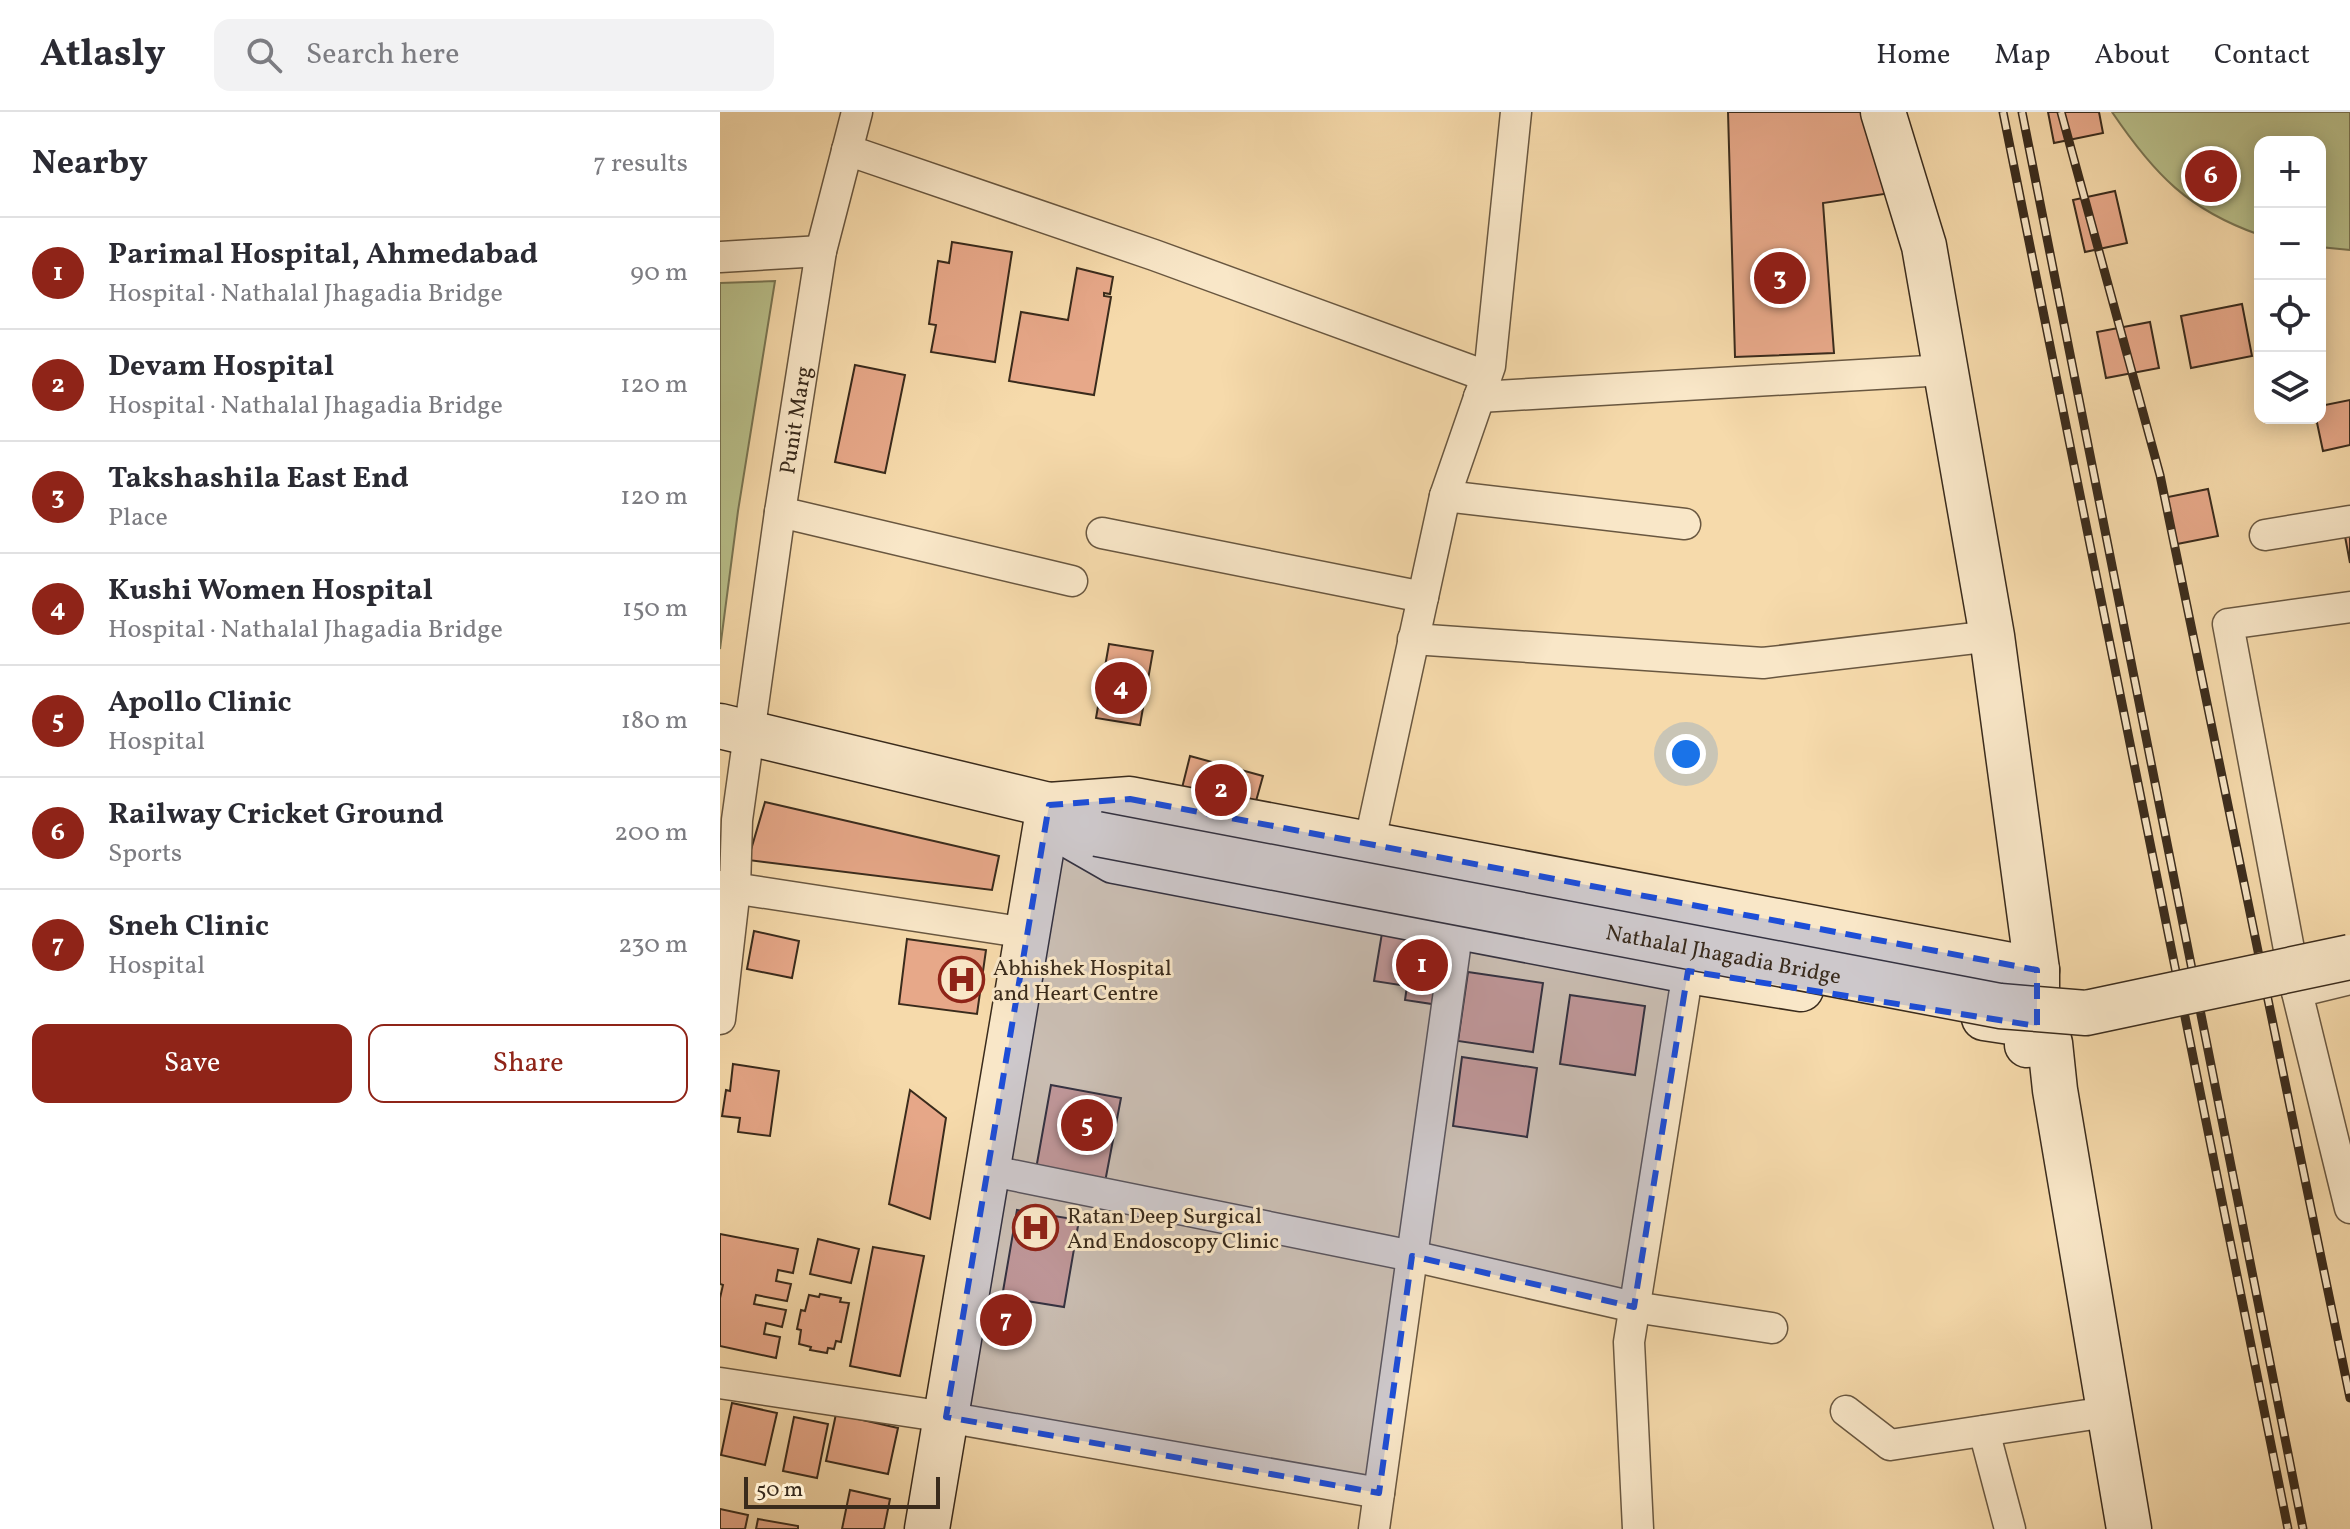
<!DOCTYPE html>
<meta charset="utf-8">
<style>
:root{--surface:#fff;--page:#f2f2f3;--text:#2b2b33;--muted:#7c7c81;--line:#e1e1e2;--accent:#8f2418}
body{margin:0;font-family:Vollkorn,serif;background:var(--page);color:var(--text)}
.controls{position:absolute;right:24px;top:24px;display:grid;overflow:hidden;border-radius:16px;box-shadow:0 4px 20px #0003}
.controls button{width:72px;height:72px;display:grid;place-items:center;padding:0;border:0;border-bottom:2px solid var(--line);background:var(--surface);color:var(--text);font:40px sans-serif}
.scale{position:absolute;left:24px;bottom:20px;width:196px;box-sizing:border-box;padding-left:8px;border:4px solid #3a2b1c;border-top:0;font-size:22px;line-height:28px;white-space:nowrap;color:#3a2b1c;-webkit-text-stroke:6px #f9e7c8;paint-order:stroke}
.you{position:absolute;left:966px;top:642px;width:28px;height:28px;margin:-20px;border:6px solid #fff;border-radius:50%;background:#1a73e8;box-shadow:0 0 0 12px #1a73e833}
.badge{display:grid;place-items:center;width:52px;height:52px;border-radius:50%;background:var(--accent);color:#fff;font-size:26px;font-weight:700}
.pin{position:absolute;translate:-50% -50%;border:4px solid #fff;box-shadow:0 2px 8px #0006}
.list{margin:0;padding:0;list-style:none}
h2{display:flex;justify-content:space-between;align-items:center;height:104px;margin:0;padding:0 32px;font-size:34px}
h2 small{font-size:26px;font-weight:400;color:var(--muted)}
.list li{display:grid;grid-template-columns:52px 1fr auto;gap:24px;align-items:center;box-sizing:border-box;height:112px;padding:0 32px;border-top:2px solid var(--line)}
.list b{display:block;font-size:30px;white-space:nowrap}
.list p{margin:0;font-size:26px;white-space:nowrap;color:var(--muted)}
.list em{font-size:26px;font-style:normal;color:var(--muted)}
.actions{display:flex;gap:16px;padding:24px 32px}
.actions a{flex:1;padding:18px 0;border:2px solid var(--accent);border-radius:16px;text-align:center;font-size:28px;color:var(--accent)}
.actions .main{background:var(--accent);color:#fff}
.icon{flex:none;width:44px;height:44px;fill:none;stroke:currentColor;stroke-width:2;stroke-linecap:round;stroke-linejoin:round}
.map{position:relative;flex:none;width:1630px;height:1417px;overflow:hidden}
header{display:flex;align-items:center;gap:48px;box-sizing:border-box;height:112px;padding:0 40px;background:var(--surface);border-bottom:2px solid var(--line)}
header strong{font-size:38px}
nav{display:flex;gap:44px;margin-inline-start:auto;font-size:28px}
.search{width:560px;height:72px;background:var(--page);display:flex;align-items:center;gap:20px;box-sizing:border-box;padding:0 28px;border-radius:16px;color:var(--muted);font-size:30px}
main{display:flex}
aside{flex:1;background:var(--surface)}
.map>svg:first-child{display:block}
.green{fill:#b9c08b;stroke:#7a7654;stroke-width:2}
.building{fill:#e7a889;stroke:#3a2b1c;stroke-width:2}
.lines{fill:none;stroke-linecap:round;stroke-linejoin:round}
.street-casing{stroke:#695740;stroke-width:33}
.secondary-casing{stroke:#3a2b1c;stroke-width:47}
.street{stroke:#f9e7c8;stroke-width:30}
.secondary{stroke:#f9e7c8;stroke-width:44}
.rail-casing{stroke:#3a2b1c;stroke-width:9}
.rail{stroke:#f9e7c8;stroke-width:6;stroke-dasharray:18;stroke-linecap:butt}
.secondary-bridge-casing{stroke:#3a2b1c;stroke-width:47;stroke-linecap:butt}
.secondary-bridge{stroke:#f9e7c8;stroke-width:44}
.marked{fill:#1d4ed8;fill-opacity:0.2;stroke:#1d4ed8;stroke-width:6;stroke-dasharray:16 10;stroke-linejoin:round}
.labels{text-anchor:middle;stroke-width:6;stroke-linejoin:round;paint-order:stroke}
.street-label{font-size:22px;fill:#3a2b1c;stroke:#f9e7c8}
.poi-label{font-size:22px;fill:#3a2b1c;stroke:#f9e7c8;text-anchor:start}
</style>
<header>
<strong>Atlasly</strong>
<div class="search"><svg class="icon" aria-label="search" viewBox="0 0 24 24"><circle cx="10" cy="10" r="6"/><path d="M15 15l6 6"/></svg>Search here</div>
<nav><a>Home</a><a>Map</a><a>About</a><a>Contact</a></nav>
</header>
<main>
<aside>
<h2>Nearby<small>7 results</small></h2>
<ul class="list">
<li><span class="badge">1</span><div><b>Parimal Hospital, Ahmedabad</b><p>Hospital · Nathalal Jhagadia Bridge</p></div><em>90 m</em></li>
<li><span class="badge">2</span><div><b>Devam Hospital</b><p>Hospital · Nathalal Jhagadia Bridge</p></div><em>120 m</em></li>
<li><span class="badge">3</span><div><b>Takshashila East End</b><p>Place</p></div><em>120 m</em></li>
<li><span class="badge">4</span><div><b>Kushi Women Hospital</b><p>Hospital · Nathalal Jhagadia Bridge</p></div><em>150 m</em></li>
<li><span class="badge">5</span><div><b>Apollo Clinic</b><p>Hospital</p></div><em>180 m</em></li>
<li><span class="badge">6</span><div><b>Railway Cricket Ground</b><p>Sports</p></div><em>200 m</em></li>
<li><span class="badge">7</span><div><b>Sneh Clinic</b><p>Hospital</p></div><em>230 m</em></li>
</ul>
<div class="actions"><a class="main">Save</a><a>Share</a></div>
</aside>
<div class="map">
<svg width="1630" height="1417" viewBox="0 0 1630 1417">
<rect width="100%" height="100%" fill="#f6daab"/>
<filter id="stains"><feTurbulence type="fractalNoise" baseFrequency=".0025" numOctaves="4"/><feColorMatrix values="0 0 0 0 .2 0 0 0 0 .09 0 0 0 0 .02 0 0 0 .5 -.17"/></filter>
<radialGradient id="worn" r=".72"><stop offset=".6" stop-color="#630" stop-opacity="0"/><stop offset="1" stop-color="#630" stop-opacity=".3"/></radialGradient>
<!-- green -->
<g class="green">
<path d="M1392,0H1630V138L1600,135V30H1540V123C1468,98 1434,62 1392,0Z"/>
<polygon points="55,169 18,399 0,537 0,171"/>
</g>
<!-- building -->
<g class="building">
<polygon points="1008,0 1147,0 1171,81 1103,91 1114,241 1015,245"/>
<polygon points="1328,0 1379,0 1383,21 1334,31"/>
<polygon points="1395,79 1407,131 1365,140 1353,88"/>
<polygon points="232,130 292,140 275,250 211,240 216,213 209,212 218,149 229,151"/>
<polygon points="357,156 393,165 390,182 384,181 384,184 391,185 374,283 289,269 301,200 348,208"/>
<polygon points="1522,192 1532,244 1471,256 1461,204"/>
<polygon points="1430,210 1439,256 1386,266 1377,220"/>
<polygon points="135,253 185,263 165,361 115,350"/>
<polygon points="1630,288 1630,333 1603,339 1596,306 1600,306 1600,294"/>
<polygon points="1488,377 1498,424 1452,433 1443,386"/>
<polygon points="1630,418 1630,451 1624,419"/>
<polygon points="389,532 433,539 420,613 376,606"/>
<polygon points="470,644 543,664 531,707 459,688"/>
<polygon points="45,690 279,744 272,778 28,748"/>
<polygon points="664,809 725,815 712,892 685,888 687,874 654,869"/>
<polygon points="34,819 79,829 72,866 27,857"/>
<polygon points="187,827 266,838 257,902 179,892"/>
<polygon points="748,860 823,871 813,940 738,929"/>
<polygon points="850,883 925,894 915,963 840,952"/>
<polygon points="742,945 817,956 807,1025 733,1014"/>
<polygon points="13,952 59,959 50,1024 18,1020 20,1006 2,1004 6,978 10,979"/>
<polygon points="331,973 401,986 385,1070 316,1057"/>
<polygon points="190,978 226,1006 210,1107 169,1092"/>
<polygon points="297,1098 359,1108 344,1195 282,1185"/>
<polygon points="0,1122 78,1137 73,1161 58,1158 56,1169 71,1172 67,1189 36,1183 34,1192 66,1198 62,1215 46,1211 44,1222 60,1225 56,1246 0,1234 0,1186 3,1173 0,1172"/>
<polygon points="98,1127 139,1137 131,1171 90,1162"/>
<polygon points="153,1135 204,1144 180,1264 130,1254"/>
<polygon points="100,1182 121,1186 120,1190 129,1191 121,1230 116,1229 114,1237 108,1236 107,1241 90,1238 91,1235 79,1232 81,1218 77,1217 81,1198 85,1199 89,1183 99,1185"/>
<polygon points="12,1291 57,1301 45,1353 1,1343"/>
<polygon points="116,1302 178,1316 168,1362 106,1349"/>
<polygon points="74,1305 108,1312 97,1366 63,1359"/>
<polygon points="130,1378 170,1387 164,1417 122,1417"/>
<polygon points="0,1397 28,1403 25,1417 0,1417"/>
<polygon points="38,1407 78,1414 78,1417 36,1417"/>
</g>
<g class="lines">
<defs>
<g id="street">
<polyline points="127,38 434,143 766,264"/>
<polyline points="0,145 101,139"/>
<polyline points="759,285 1225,258"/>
<polyline points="725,384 965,412"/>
<polyline points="60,400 352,469"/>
<polyline points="382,421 703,485"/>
<polyline points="1545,423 1630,409"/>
<polyline points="693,527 1043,551 1272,524"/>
<polyline points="649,733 725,384 770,254 796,0"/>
<polyline points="0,774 307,821"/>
<polyline points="1630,867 1577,880 1630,1096"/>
<polyline points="1577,880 1508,512 1630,495"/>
<path id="s1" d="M0,907L15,776L17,708L60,400L101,139L137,0"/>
<polyline points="267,1058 692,1144 914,1195 1052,1216"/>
<polyline points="0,1271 226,1305 659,1381"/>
<polyline points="1126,1299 1170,1333 1367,1303"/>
<polyline points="1264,1319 1290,1417"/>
<polyline points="654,1417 738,815"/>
<polyline points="918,1417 909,1230 968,859"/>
</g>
<g id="secondary">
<polyline points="1163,0 1204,134 1272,524 1317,858 1317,914 1307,933"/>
<polyline points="0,614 358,700"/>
<polyline points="329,693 410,687 1317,858"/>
<polyline points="326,710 394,749 968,859 1081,877"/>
<polyline points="1264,906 1317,914 1330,931 1335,978 1409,1417"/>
<polyline points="207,1417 329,693"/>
</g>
</defs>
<!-- street casing -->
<use href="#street" class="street-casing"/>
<!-- secondary casing -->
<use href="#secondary" class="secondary-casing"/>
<!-- street -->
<use href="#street" class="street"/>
<!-- secondary -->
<use href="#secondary" class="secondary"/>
<defs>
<g id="rail">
<polyline points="1283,0 1568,1417"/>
<polyline points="1302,0 1583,1417"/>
<polyline points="1341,0 1440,363 1630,1286"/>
</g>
</defs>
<!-- rail casing -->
<use href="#rail" class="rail-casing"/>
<!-- rail -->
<use href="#rail" class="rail"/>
<defs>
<g id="secondary-bridge">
<path id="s2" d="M377,722L1280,894L1366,901L1630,845"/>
</g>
</defs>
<!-- secondary-bridge casing -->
<use href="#secondary-bridge" class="secondary-bridge-casing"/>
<!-- secondary-bridge -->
<use href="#secondary-bridge" class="secondary-bridge"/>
</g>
<!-- marked area -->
<path class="marked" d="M410,687L1317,858V914L968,859L914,1195L692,1144L659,1381L226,1305L329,693Z"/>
<!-- icons -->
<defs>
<symbol id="hospital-ring" viewBox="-11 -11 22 22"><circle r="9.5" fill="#f9e7c8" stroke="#8f2418" stroke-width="1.5"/><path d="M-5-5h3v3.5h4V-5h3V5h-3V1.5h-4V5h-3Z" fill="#8f2418"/></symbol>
</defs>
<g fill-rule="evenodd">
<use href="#hospital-ring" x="216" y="842" width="51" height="51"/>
<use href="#hospital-ring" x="290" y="1090" width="51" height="51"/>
</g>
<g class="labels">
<!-- street labels -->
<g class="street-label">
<text dy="8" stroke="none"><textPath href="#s1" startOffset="604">Punit Marg</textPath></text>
<text dy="8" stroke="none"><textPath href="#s2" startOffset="638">Nathalal Jhagadia Bridge</textPath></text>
</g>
<!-- poi labels -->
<g class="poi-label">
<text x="273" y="863">Abhishek Hospital<tspan x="273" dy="25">and Heart Centre</tspan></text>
<text x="347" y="1111">Ratan Deep Surgical<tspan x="347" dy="25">And Endoscopy Clinic</tspan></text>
</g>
</g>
<rect width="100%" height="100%" filter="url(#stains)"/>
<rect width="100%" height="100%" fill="url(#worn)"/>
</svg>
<div class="controls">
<button>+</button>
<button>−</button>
<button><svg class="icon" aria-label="locate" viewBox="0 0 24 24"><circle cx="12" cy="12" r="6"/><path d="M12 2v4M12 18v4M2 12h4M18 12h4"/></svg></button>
<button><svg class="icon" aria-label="layers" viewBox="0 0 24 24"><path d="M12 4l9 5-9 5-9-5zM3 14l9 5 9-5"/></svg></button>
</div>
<div class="scale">50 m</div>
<div class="you"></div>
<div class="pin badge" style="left:702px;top:853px">1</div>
<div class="pin badge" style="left:501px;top:678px">2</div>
<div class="pin badge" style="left:1060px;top:166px">3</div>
<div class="pin badge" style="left:401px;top:576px">4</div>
<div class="pin badge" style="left:367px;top:1013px">5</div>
<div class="pin badge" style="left:1491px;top:64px">6</div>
<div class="pin badge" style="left:286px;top:1208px">7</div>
</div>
</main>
